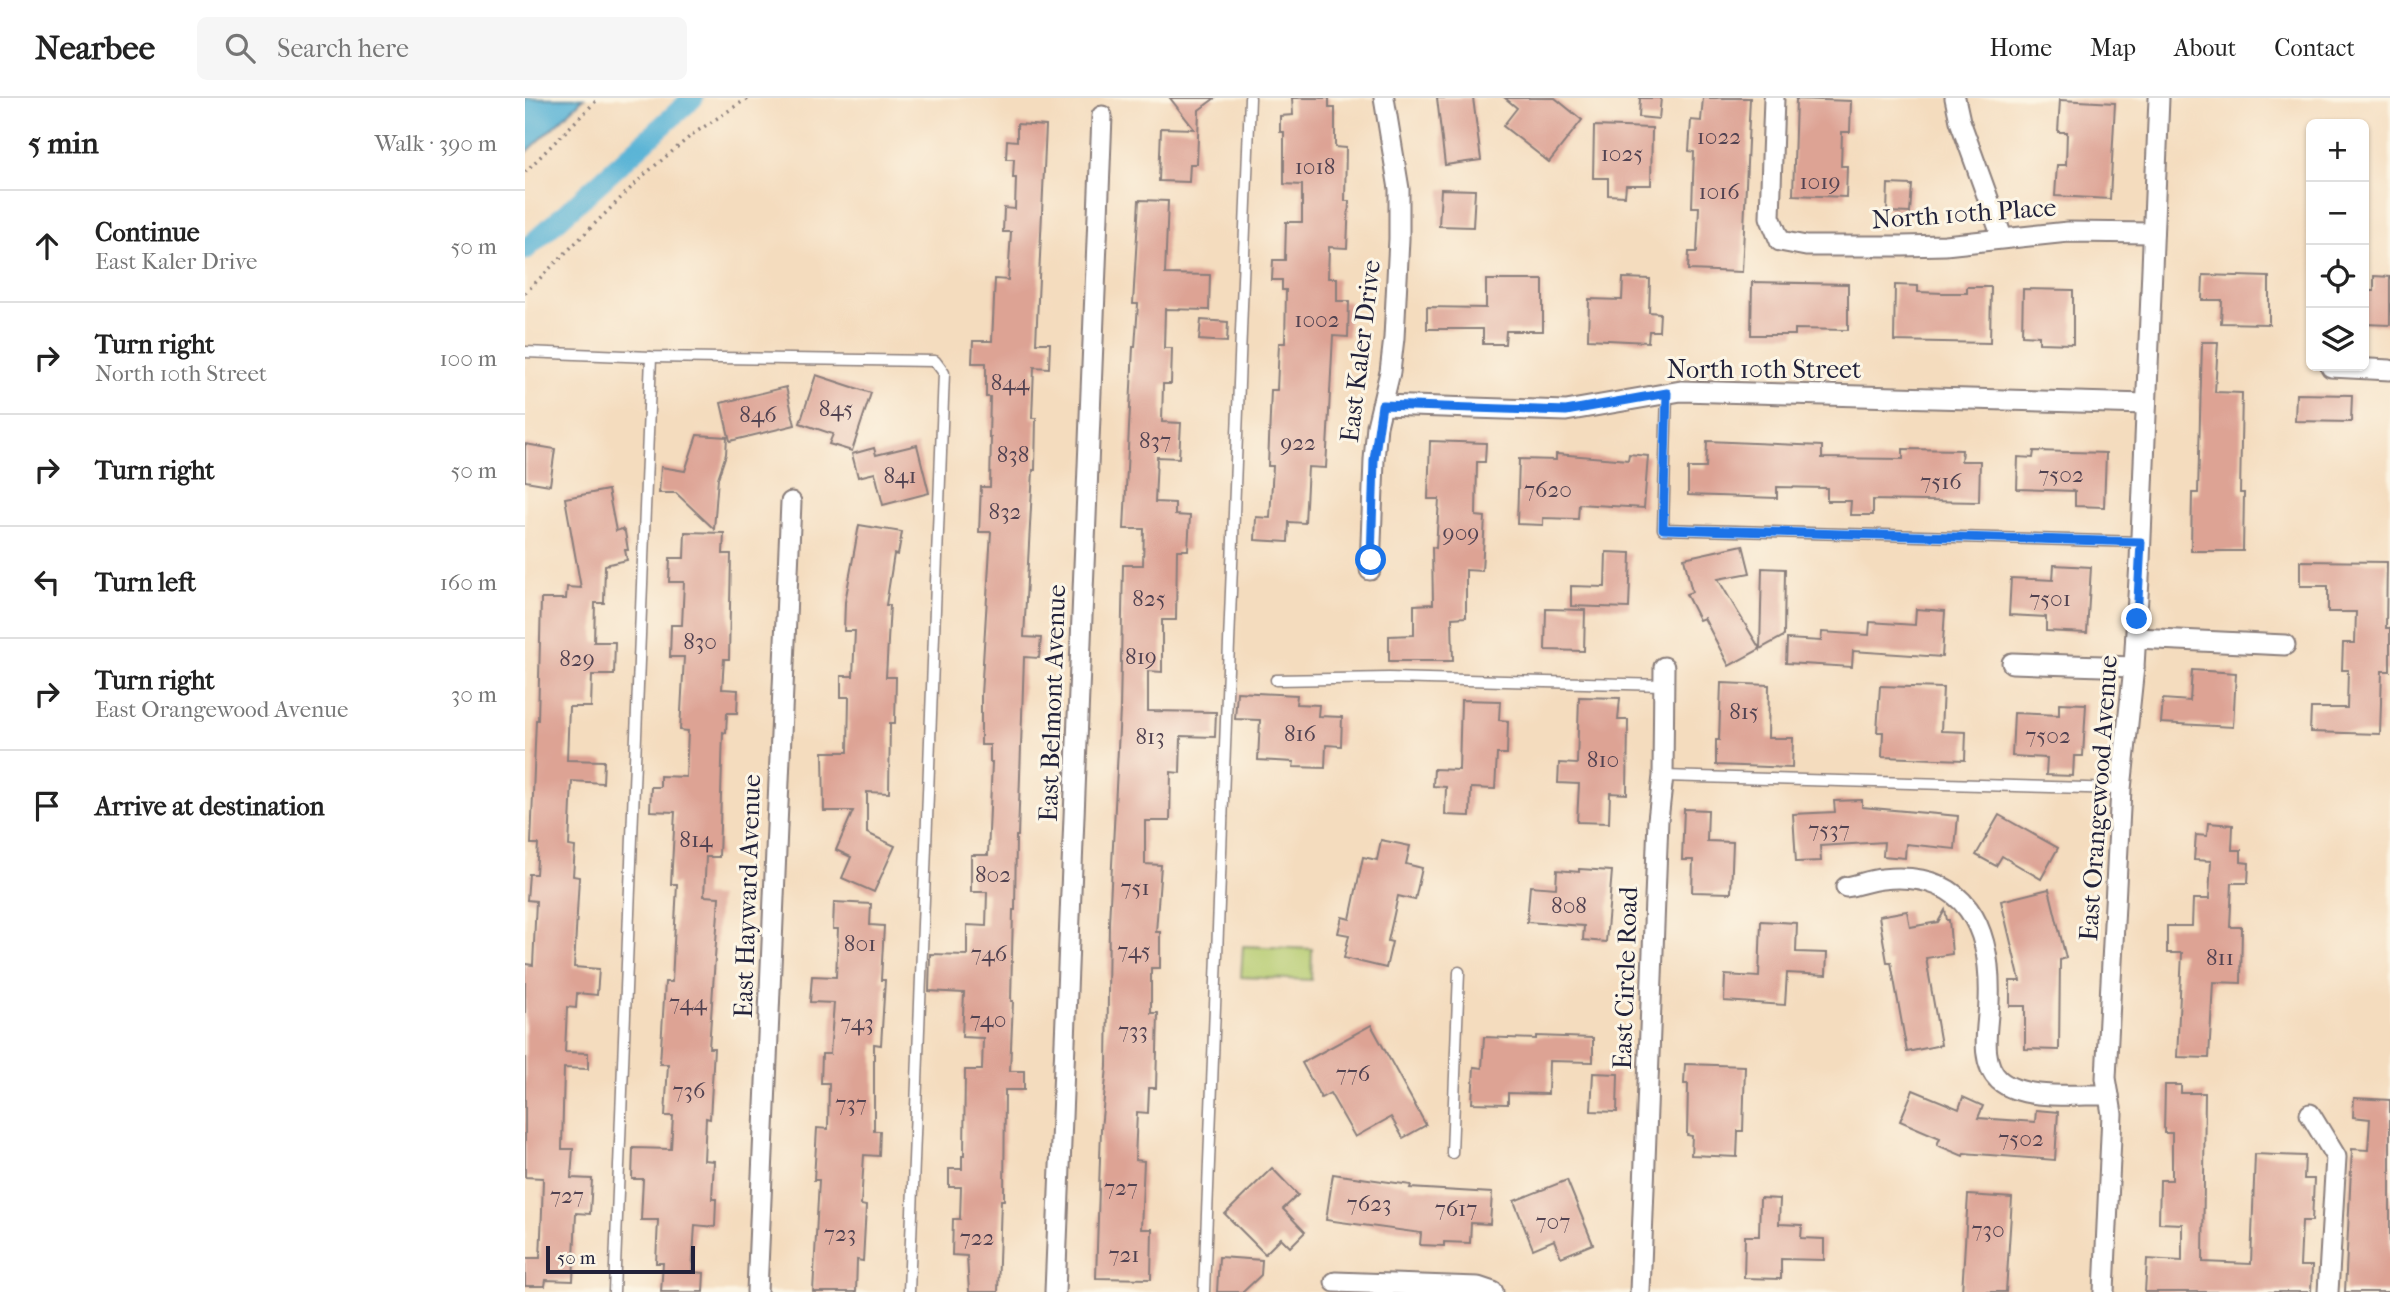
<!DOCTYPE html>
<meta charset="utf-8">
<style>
:root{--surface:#fff;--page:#f6f6f6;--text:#222;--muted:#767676;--line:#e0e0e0}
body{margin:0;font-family:"IM FELL French Canon",serif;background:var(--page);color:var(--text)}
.controls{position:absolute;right:21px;top:21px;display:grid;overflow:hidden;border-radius:10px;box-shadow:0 2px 5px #0004}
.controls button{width:63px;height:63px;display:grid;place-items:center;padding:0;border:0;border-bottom:2px solid var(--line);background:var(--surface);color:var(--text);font:35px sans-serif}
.scale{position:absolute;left:21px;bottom:18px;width:149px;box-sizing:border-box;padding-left:7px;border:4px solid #22223b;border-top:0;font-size:19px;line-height:24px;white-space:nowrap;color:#22223b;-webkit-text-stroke:5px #fcf5e5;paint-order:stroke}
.stop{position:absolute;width:21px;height:21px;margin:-16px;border:5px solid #1a73e8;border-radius:50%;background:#fff}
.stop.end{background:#1a73e8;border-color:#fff;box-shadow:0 2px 7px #0008}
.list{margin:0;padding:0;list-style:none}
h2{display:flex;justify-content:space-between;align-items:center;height:91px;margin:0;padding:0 28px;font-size:30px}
h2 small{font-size:23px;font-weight:400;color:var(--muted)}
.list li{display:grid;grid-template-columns:46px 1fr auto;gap:21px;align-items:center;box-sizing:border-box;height:112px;padding:0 28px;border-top:2px solid var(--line)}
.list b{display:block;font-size:26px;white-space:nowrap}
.list p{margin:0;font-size:23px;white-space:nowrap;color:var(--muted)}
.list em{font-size:23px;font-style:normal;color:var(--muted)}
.icon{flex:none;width:38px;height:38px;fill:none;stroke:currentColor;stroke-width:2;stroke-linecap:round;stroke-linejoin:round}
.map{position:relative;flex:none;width:1865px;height:1194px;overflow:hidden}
header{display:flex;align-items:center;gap:42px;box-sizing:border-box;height:98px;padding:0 35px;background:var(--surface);border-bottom:2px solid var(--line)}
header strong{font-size:33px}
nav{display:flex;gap:38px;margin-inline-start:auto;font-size:24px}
.search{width:490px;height:63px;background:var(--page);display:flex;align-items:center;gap:18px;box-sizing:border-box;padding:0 24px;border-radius:10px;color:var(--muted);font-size:26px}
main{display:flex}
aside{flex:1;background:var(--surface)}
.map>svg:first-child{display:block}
.green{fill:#b5cb70;stroke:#6c7656;stroke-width:2}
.water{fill:#58b3d6;stroke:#3d6a88;stroke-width:2}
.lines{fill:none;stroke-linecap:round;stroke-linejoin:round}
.canal{stroke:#58b3d6;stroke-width:21}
.building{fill:#dda394}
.lane-casing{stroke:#8b7f7c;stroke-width:13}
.street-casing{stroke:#8b7f7c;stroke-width:23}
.path{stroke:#8b7f7c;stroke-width:3.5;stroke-dasharray:2 5;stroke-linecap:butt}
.lane{stroke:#fff;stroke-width:10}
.street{stroke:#fff;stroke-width:19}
.route{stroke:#1a73e8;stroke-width:9}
.labels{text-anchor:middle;stroke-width:6;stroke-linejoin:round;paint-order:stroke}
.number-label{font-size:23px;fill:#514251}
.street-label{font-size:26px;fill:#22223b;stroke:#fcf5e5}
</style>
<header>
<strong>Nearbee</strong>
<div class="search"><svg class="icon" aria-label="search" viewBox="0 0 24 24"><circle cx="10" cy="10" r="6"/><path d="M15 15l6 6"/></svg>Search here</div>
<nav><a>Home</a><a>Map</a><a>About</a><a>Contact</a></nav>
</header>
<main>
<aside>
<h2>5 min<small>Walk · 390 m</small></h2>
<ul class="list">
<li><svg class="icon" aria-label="ahead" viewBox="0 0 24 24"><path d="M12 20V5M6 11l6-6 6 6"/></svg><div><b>Continue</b><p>East Kaler Drive</p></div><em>50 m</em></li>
<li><svg class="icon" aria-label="right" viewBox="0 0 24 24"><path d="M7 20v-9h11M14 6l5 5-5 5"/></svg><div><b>Turn right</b><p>North 10th Street</p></div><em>100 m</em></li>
<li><svg class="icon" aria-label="right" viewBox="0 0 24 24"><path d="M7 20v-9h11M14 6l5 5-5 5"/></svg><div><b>Turn right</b></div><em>50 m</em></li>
<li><svg class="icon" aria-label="left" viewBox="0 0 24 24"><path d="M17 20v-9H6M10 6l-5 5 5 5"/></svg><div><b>Turn left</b></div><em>160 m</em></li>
<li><svg class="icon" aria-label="right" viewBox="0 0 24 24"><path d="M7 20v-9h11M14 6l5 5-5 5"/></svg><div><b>Turn right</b><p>East Orangewood Avenue</p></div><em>30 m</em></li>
<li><svg class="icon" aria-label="arrive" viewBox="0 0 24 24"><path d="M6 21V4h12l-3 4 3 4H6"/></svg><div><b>Arrive at destination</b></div></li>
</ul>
</aside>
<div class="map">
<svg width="1865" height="1194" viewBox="0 0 1865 1194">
<rect width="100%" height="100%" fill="#fcf5e5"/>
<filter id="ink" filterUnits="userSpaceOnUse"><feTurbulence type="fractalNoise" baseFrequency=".0143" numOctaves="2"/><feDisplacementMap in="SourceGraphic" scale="14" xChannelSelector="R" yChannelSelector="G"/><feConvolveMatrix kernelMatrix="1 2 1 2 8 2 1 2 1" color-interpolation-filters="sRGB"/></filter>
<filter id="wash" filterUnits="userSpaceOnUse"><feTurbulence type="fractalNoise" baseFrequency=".00686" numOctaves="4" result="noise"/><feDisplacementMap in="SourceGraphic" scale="28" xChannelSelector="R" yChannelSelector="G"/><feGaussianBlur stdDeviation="1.57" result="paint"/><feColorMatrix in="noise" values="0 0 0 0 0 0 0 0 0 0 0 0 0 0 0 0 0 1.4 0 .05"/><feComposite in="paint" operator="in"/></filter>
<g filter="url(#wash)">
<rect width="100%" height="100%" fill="#f4dcbe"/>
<!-- green -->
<polygon class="green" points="718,848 787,851 786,882 716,879"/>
<!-- water -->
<polygon class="water" points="0,0 59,0 0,56"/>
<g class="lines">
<!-- canal -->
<polyline class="canal" points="0,152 168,0"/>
</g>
<g id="blocks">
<!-- building -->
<g class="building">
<polygon points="645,0 690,0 674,12 672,66 665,66 664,84 634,83 636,30 669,31"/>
<polygon points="767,0 804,0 804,10 810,10 810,49 821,50 820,103 824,103 822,150 804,149 803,180 812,180 812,203 824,203 823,239 808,238 801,370 783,369 780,425 764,424 763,444 730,442 731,419 745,420 748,368 743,368 746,292 752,292 754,245 760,245 761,192 757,192 757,182 747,182 748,162 760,162 761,124 777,124 777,87 759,86 759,34 755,34 755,18 768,17"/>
<polygon points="912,0 948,0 956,62 920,67"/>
<polygon points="980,0 1030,0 1057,22 1024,64 978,28 992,10"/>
<polygon points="1115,0 1136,0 1134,21 1114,19"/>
<polygon points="1178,0 1225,0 1217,174 1163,172 1164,154 1172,154 1174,109 1167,109 1169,54 1164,53 1166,22 1176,23"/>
<polygon points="1271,1 1326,3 1325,34 1317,34 1316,68 1322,68 1321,99 1268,97"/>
<polygon points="1535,2 1590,5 1585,101 1530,98 1532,67 1541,67 1542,34 1533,34"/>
<polygon points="492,26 521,28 511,245 525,245 524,270 509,269 507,320 511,320 510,372 508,372 499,539 516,540 514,560 499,559 493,738 491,738 490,812 488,812 486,903 488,903 485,973 499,973 499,992 480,992 479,1102 476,1102 473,1194 444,1194 442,1158 427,1157 428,1121 435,1121 436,1089 424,1089 424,1071 437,1071 437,1058 439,1058 440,972 457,972 458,940 437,939 439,895 404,893 405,856 442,857 442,827 461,828 462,794 446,794 446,757 463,757 467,664 465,664 465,647 456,647 456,597 466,434 454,434 456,389 465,389 466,340 464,340 465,299 461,299 461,265 447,265 448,243 467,243 470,181 483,182 486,134 478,134 479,110 490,111 491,80 488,80 489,61 481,61 482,42 492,43"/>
<polygon points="1069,28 1127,30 1126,87 1101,87 1100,98 1083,97 1083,80 1068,80"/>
<polygon points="1363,86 1387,87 1385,115 1362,114"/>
<polygon points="916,91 950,92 948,129 914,128"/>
<polygon points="614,102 643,103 640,176 685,177 684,212 640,211 639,250 647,250 646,286 638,286 637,324 656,325 654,360 632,359 630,404 650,405 650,417 665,418 663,452 652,452 651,522 637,522 637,574 623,573 623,613 691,614 690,639 656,638 655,675 646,674 645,723 620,723 620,766 636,767 631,834 635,834 635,870 626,870 626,915 633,915 631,990 624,990 623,1015 612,1014 610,1062 619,1063 616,1131 627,1131 626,1181 571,1180 576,1031 582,969 584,825 595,612 598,467 618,467 619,431 599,431 608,249 610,249 613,206 608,206"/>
<polygon points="1678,177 1744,179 1744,226 1696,225 1697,202 1677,202"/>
<polygon points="1849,178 1865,179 1865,227 1839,226 1839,193 1849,193"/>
<polygon points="1098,180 1125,181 1124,214 1135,215 1134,233 1124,233 1123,244 1063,241 1064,201 1097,202"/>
<polygon points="961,182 1018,182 1018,233 981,233 980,246 958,246 958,231 902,231 902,209 961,210"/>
<polygon points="1227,184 1323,186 1323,232 1270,231 1270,237 1226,237"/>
<polygon points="1370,187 1393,188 1393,194 1418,195 1442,195 1442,189 1466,189 1465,245 1369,243"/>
<polygon points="1498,191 1548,192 1548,246 1514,245 1514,238 1497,237"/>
<polygon points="676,222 703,224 702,244 674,242"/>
<polygon points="1677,244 1693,244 1690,294 1717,295 1715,395 1719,395 1718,453 1666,453 1667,395 1673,395"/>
<polygon points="291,277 346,295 327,353 304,346 308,336 275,325"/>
<polygon points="261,289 270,327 205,343 196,305"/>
<polygon points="1771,296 1827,297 1826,324 1770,323"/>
<polygon points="172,337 202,339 201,356 193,380 189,431 151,395 134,395 136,369 160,373"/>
<polygon points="905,343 961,345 960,364 952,364 951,418 960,419 957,473 941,472 941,519 927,520 928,563 864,563 864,538 889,537 889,507 908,506 907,449 911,450 914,401 903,401"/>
<polygon points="1182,343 1297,348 1297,360 1378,361 1378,351 1437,352 1436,363 1455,363 1454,404 1348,402 1348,417 1325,417 1326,403 1302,403 1302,390 1252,389 1252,400 1163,397 1163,370 1181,370"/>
<polygon points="0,346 30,351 25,387 0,383"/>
<polygon points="392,347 404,395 358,407 350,375 333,379 327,356 349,350 351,357"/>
<polygon points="1509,353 1581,355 1579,409 1550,408 1550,393 1492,391 1493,359 1508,360"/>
<polygon points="1031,356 1103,362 1104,356 1123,358 1119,410 1054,406 1053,421 1018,420 1018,427 992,426 994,361 1031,362"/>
<polygon points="83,392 91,433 97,431 100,434 103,452 100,452 102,462 80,467 79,505 70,505 69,544 90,544 89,577 67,577 66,609 44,609 42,662 79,663 78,685 47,683 44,748 50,749 48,778 54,779 49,869 74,871 72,897 52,895 51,910 42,909 40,954 63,955 63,971 39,970 37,1051 48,1051 46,1080 67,1081 65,1116 51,1115 48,1183 21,1182 20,1188 0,1188 0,1160 15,1160 17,1113 18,1080 0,1079 0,866 8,867 11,803 2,802 4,776 11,776 13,746 6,746 11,622 13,622 16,501 41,501 42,489 56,490 40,400"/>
<polygon points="334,427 377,434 373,457 369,456 361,507 365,507 361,579 371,579 370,625 365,625 364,695 342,694 342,735 370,748 349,794 317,780 326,759 311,752 328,713 299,713 298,654 323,654 324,599 316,599 316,578 328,578 330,533 319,533 320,504"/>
<polygon points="160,434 199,435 198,456 206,456 204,561 199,561 197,591 213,592 212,615 202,615 201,635 198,634 194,759 181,759 179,798 194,799 184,950 189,950 185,1021 181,1020 179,1062 189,1063 187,1101 191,1101 190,1129 170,1127 167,1174 179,1175 178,1194 136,1194 138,1165 131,1165 133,1122 116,1122 118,1081 107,1081 108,1050 146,1051 148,1018 140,1018 143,966 135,966 140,884 147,884 152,786 146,786 150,714 125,713 126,689 135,689 135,678 161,679 163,633 155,632 159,559 145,559 146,527 157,527 159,484 144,484 145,460 159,460"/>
<polygon points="1218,447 1225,475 1193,481 1235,551 1237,470 1260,471 1259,538 1204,568 1179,520 1174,522 1161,496 1167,494 1159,460"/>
<polygon points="1081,454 1106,455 1104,510 1046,508 1046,488 1080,489"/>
<polygon points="1775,463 1862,464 1861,530 1865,530 1865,573 1857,573 1855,636 1785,634 1786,610 1822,610 1823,572 1817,572 1818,545 1830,545 1831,514 1803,514 1803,488 1775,488"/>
<polygon points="1529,467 1566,469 1562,535 1521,533 1521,519 1484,517 1486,480 1528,482"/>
<polygon points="1021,511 1060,512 1059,553 1020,552"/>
<polygon points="1391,511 1420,513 1417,559 1328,553 1327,569 1261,565 1262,541 1296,543 1297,534 1344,537 1345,524 1390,527"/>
<polygon points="1667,572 1711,575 1708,629 1636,625 1638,601 1665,603"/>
<polygon points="1196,585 1244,587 1243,640 1268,640 1267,670 1191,667 1191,642 1194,642"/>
<polygon points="1355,588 1418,590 1416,633 1441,634 1440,662 1357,659 1358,634 1352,634"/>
<polygon points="712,594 772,597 771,606 794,607 793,618 817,619 816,648 801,647 800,670 768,669 769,664 733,662 735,622 710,621"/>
<polygon points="1054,599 1095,600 1093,622 1103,622 1102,696 1085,695 1084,725 1052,724 1054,686 1033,685 1034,665 1052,666"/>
<polygon points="936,602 975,603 974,622 983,623 982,656 972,656 970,691 946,690 945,718 920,717 921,689 908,688 909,671 934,672"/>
<polygon points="1534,605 1561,606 1558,658 1549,658 1548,678 1521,677 1522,660 1487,658 1489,615 1534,617"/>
<polygon points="1337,702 1337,709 1433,718 1430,751 1381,746 1380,760 1358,758 1359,744 1295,748 1296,763 1271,764 1268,716 1310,714 1309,703"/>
<polygon points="1159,711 1183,712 1182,743 1208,744 1206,795 1167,794 1168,762 1157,762"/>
<polygon points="1474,717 1533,750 1516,781 1477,758 1471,768 1451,757"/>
<polygon points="1683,725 1708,727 1707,752 1716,752 1716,764 1724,765 1723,785 1707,785 1705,829 1717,829 1716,885 1688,884 1684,960 1652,959 1657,855 1642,855 1642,828 1667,828 1668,801 1684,801 1686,763 1669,762 1671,737 1682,738"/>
<polygon points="856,742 885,748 881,766 897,770 890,802 873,798 863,843 867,844 861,870 819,860 824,837 813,835 817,819 825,821 838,759 852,762"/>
<polygon points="1054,771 1087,773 1081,844 1058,842 1059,828 1002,824 1005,788 1031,790 1032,772 1054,774"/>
<polygon points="1524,791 1541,860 1535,862 1534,952 1500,951 1500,908 1485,908 1485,883 1495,883 1476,803"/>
<polygon points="309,804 346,806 345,827 359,828 356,882 360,882 356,947 349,946 349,1033 355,1033 354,1058 339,1057 336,1107 341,1108 338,1163 332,1162 331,1194 288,1194 294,1082 289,1082 292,1030 303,1031 304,985 296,985 297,956 305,956 309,905 285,904 287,878 311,879 313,831 308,831"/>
<polygon points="1420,812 1422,822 1424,822 1427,856 1401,860 1416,947 1382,954 1366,864 1362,864 1354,818 1382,813 1385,829 1413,824"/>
<polygon points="1236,823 1272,825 1271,854 1302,855 1301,877 1262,875 1260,907 1199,903 1200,877 1234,879"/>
<polygon points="846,927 901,1027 878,1040 866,1019 830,1039 805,995 796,1000 777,965"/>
<polygon points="1011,938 1068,940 1068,964 1024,963 1023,996 983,995 983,1006 947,1005 949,969 957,970 959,939 1011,941"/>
<polygon points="1160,966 1220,968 1218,1033 1213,1033 1212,1059 1166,1057 1167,1038 1162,1037 1163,986 1159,986"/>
<polygon points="1068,975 1093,976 1092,1014 1066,1013"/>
<polygon points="1640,987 1656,987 1656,995 1680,995 1678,1164 1726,1166 1730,1056 1780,1058 1779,1081 1789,1081 1787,1123 1777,1123 1775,1168 1787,1168 1786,1194 1620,1194 1622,1161 1657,1163 1657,1126 1634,1125 1635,1082 1647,1082 1647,1035 1639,1035"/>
<polygon points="1388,992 1434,1011 1438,999 1458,1008 1453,1020 1510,1024 1511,1012 1533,1014 1530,1062 1439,1055 1438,1058 1412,1047 1415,1040 1375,1023"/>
<polygon points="1829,1000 1865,1002 1865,1194 1820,1194 1827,1051 1843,1052 1845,1021 1828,1019"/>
<polygon points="747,1070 773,1097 758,1111 780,1134 765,1149 756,1140 740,1156 700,1116"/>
<polygon points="808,1076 886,1087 885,1090 967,1095 965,1126 946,1125 945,1145 919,1144 919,1148 895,1147 896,1135 801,1122"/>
<polygon points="1042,1082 1068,1146 1036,1159 1029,1142 1008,1151 989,1103"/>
<polygon points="1443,1097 1487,1100 1481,1194 1437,1194"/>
<polygon points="1235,1100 1255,1101 1254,1126 1277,1127 1276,1140 1299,1141 1299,1162 1256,1161 1256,1181 1219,1180 1220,1138 1234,1138"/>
<polygon points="694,1159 737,1162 736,1177 718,1194 692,1194"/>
</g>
</g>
</g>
<g filter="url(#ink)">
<use href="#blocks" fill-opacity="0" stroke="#8b7f7c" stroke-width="2"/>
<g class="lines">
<defs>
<g id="lane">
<polyline points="0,254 126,259 410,263 419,275 384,1194"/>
<polyline points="1142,295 1138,431 1616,444"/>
<polyline points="751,582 864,580 1139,587"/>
<polyline points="1138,678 1596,691"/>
<polyline points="927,1055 934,874"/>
<polyline points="89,1194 126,259"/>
<polyline points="679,1194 725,0"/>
</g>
<g id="street">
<polyline points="1249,0 1245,119 1255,143 1281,148 1377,148 1420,147 1543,134 1628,135"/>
<polyline points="1430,0 1435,23 1477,139"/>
<polyline points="1806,269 1865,272"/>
<polyline points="857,307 1041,313 1156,293 1621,306"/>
<polyline points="845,472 849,362 852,328 865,274 869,240 874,141 874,91 859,0"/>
<polyline points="1611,540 1760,547"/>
<polyline points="1487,565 1609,569"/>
<path d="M1321,789C1333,787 1345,782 1357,781C1442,772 1467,830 1464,904C1463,929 1454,963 1474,982C1498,1003 1553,996 1584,997"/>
<polyline points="1785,1016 1811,1059 1803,1194"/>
<polyline points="810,1184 953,1189 968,1194"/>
<polyline points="232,1194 266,404"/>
<polyline points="530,1194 577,18"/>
<polyline points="1115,1194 1133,722 1138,678 1139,569"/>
<polyline points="1579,1194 1587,1016 1581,980 1582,960 1596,691 1609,569 1615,463 1634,0"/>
</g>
</defs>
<!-- lane casing -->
<use href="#lane" class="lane-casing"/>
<!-- street casing -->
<use href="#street" class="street-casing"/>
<!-- path -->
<g class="path">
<polyline points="0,74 74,0"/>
<polyline points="0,195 119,77 168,36 223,0"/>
</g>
<!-- lane -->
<use href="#lane" class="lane"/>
<!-- street -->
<use href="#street" class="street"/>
</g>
</g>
<g class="lines" filter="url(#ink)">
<!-- route -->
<polyline class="route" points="846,462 849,362 857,307 1041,313 1142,295 1138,431 1616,444 1612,521"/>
</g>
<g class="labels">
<!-- number labels -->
<g class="number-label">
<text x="1194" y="46">1022</text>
<text x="1097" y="63">1025</text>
<text x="790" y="76">1018</text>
<text x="1295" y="91">1019</text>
<text x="1194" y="101">1016</text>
<text x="792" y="229">1002</text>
<text x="485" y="292">844</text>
<text x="311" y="318">845</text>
<text x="233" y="324">846</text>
<text x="630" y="350">837</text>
<text x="773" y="352">922</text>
<text x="488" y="364">838</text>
<text x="1536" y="384">7502</text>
<text x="375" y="385">841</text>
<text x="1416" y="391">7516</text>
<text x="1023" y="399">7620</text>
<text x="480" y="421">832</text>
<text x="936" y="442">909</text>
<text x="624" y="508">825</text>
<text x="1525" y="508">7501</text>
<text x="175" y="551">830</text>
<text x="616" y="566">819</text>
<text x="52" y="568">829</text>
<text x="1219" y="621">815</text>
<text x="775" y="643">816</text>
<text x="1523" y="645">7502</text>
<text x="625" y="646">813</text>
<text x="1078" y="669">810</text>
<text x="1304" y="739">7537</text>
<text x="171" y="749">814</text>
<text x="468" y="784">802</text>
<text x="610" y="797">751</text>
<text x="1044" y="815">808</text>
<text x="335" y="853">801</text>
<text x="609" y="860">745</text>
<text x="464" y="863">746</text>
<text x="1695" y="867">811</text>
<text x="163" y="912">744</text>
<text x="463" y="929">740</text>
<text x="332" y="932">743</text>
<text x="608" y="940">733</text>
<text x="828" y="983">776</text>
<text x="164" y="1000">736</text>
<text x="326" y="1013">737</text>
<text x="1496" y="1048">7502</text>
<text x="596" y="1097">727</text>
<text x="42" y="1105">727</text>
<text x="844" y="1113">7623</text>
<text x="931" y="1118">7617</text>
<text x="1028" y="1131">707</text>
<text x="1463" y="1139">730</text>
<text x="315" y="1143">723</text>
<text x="452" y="1147">722</text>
<text x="599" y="1164">721</text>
</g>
<!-- street labels -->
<g class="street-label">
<text transform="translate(1439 115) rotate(-4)" y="9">North 10th Place</text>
<text transform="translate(835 253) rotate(-83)" y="9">East Kaler Drive</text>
<text x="1239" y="280">North 10th Street</text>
<text transform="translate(527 605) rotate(-88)" y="9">East Belmont Avenue</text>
<text transform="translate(1573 700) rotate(-86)" y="9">East Orangewood Avenue</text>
<text transform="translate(222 798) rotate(-88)" y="9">East Hayward Avenue</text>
<text transform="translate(1100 880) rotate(-88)" y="9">East Circle Road</text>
</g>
</g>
</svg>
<div class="controls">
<button>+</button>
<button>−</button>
<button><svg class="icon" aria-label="locate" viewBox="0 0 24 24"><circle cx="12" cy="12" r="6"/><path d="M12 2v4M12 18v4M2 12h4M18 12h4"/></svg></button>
<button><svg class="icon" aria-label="layers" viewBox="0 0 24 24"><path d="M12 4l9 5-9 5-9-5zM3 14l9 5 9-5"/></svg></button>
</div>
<div class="scale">50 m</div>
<div class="stop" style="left:846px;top:462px"></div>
<div class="stop end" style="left:1612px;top:521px"></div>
</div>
</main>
